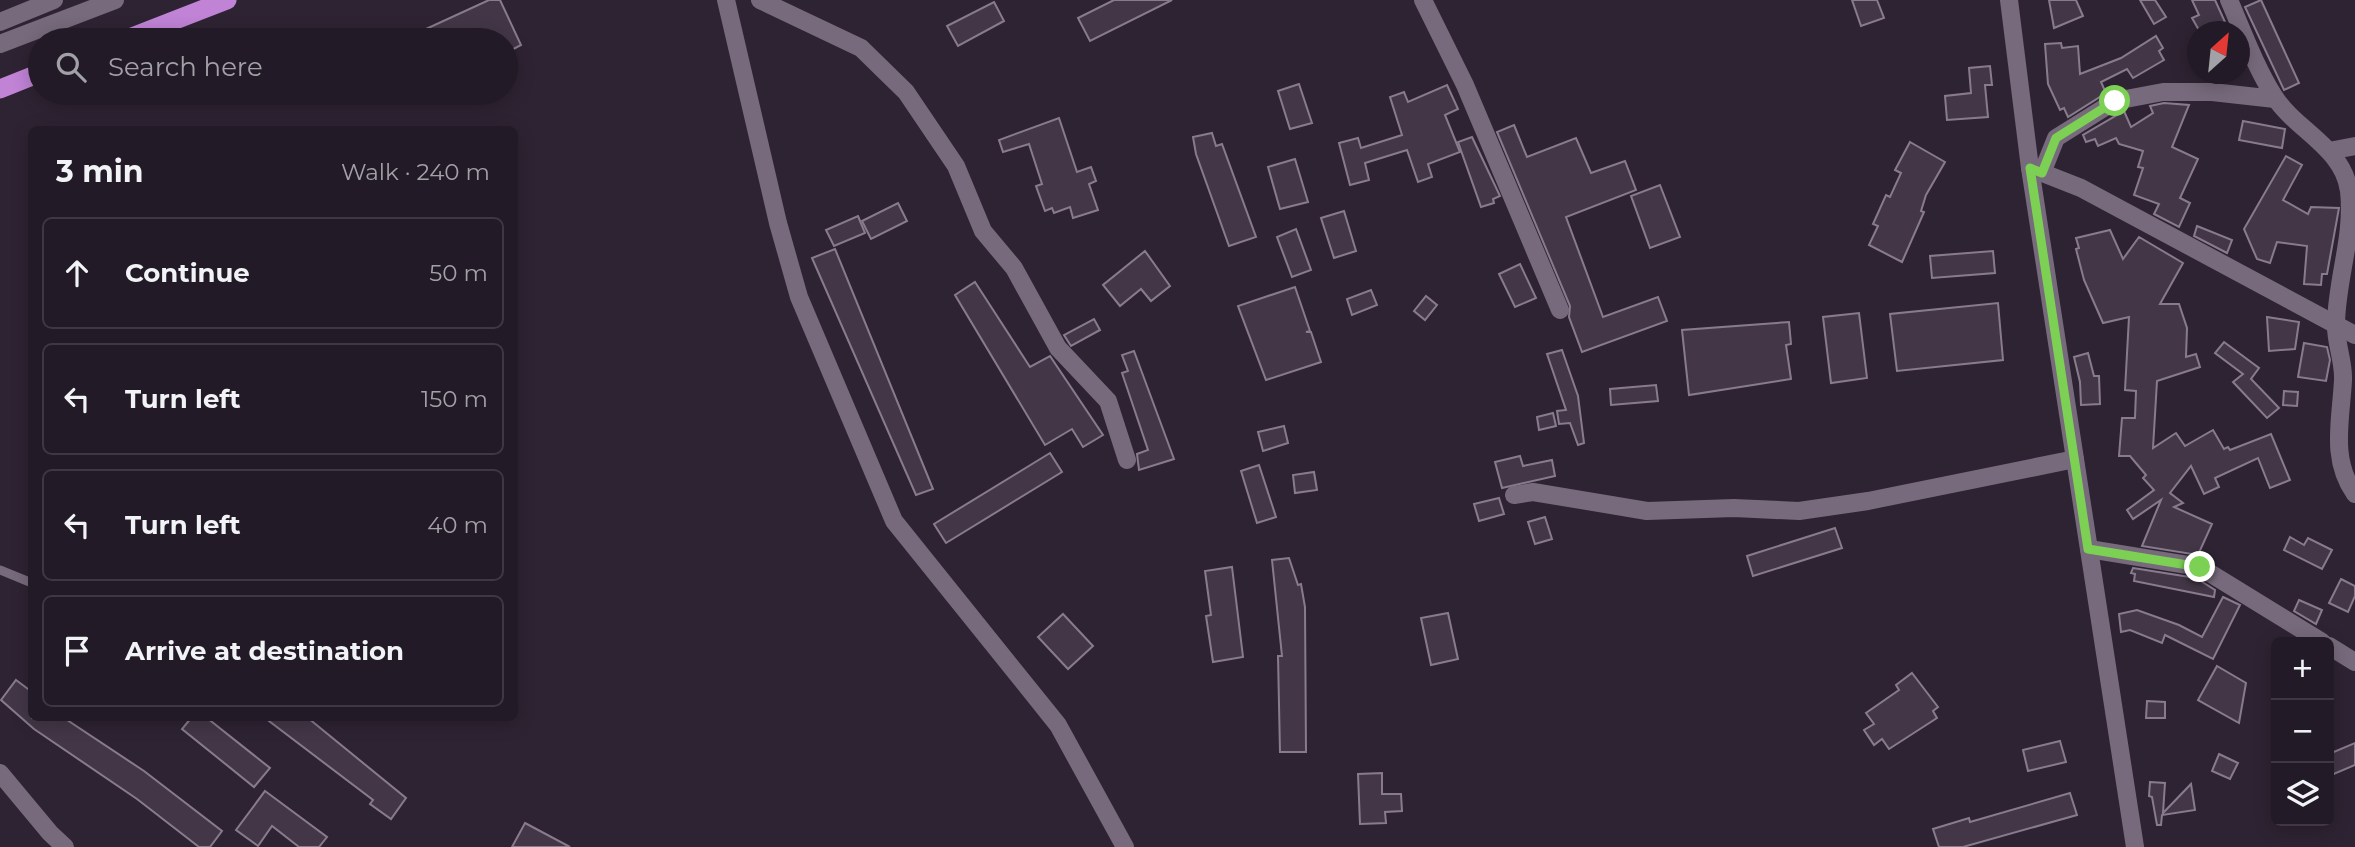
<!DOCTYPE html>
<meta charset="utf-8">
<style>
:root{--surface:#221a26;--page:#2e2732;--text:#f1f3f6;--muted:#a2a1a7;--line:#3f3843}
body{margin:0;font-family:Montserrat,sans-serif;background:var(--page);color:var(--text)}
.controls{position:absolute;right:21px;bottom:21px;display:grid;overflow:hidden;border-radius:10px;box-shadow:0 4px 18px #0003}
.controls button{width:63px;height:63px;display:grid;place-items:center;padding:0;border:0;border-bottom:2px solid var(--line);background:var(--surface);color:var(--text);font:35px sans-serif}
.compass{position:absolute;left:2187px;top:21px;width:63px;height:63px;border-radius:50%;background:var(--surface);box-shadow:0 4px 18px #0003;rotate:27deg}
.stop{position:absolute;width:21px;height:21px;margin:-16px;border:5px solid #7cd155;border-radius:50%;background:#fff}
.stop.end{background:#7cd155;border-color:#fff;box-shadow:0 2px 7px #0008}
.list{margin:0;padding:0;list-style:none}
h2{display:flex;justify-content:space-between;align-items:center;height:91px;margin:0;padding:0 28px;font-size:30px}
h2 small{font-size:23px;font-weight:400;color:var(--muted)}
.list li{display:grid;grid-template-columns:46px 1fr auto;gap:21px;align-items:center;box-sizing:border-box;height:112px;margin:0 14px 14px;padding:0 14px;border:2px solid var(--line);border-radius:10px}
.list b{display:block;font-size:26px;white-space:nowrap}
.list em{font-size:23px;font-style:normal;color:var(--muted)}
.icon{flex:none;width:38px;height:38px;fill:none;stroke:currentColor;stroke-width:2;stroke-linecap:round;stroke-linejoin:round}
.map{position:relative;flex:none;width:2355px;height:847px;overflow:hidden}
.search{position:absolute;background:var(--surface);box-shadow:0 4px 18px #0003;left:28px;top:28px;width:490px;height:77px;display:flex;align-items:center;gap:18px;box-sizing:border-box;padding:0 24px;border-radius:38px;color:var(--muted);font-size:26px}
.panel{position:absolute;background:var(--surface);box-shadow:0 4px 18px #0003;left:28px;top:126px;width:490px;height:595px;border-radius:10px}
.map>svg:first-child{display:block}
.building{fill:#433747;stroke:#897b8e;stroke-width:2}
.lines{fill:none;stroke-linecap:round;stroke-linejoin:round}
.service{stroke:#776a7c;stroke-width:9}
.minor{stroke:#776a7c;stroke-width:18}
.trunk{stroke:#c083d6;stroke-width:19}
.route{stroke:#7cd155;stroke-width:9}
</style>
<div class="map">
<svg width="2355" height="847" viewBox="0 0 2355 847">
<rect width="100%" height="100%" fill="#2e2332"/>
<!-- building -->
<g class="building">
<polygon points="489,0 500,0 521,45 506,53 506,40 402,40"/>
<polygon points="1114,0 1172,0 1090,41 1078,18"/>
<polygon points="1852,0 1877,0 1884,18 1861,26"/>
<polygon points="2049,0 2076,0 2083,16 2054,28"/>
<polygon points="2140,0 2155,0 2166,17 2154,24"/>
<polygon points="2192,0 2215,0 2225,22 2200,32 2192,18 2199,15"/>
<polygon points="2261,0 2299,83 2284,90 2245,7"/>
<polygon points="994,2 1004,21 958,46 947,26"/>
<polygon points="2156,36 2163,48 2159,51 2164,60 2133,78 2127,69 2101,82 2106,93 2068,117 2064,108 2060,110 2048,84 2045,44 2061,43 2062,48 2078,46 2080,74 2121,58"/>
<polygon points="1990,66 1992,85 1985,85 1988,117 1947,120 1945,96 1971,93 1969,68"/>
<polygon points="1299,84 1312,123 1290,129 1278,91"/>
<polygon points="1447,85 1458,109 1445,115 1460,152 1428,164 1432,177 1418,182 1407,150 1365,163 1369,180 1350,185 1339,143 1358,138 1361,148 1402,135 1390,97 1404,92 1408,102"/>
<polygon points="2164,103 2189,105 2172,147 2198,159 2180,198 2190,203 2179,227 2154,214 2159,204 2134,195 2143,168 2138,167 2143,151 2119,144 2116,138 2098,146 2095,139 2086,142 2083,135 2124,111 2131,127 2153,113 2150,106"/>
<polygon points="1059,118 1077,172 1091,167 1096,181 1089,184 1098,210 1073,218 1070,207 1054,213 1052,208 1045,211 1036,186 1042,184 1029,144 1003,152 999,140"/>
<polygon points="2243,121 2285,129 2282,148 2239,140"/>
<polygon points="1514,125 1527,157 1576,138 1591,173 1625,161 1636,190 1566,217 1603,317 1658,297 1667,321 1582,352 1569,317 1570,306 1497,132"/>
<polygon points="1212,133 1216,146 1222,144 1256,237 1229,246 1196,154 1193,137"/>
<polygon points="1472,137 1500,196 1493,199 1494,203 1481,207 1458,142"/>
<polygon points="1910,142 1945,162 1926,195 1921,211 1924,212 1902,262 1869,245 1878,226 1873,224 1886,195 1890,197 1901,173 1895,170"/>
<polygon points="2286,156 2302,165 2283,200 2308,214 2311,207 2339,208 2327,274 2322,274 2321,285 2304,284 2307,246 2277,242 2270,263 2257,259 2244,229"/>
<polygon points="1295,159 1308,202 1280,209 1268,167"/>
<polygon points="1660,185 1680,237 1650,248 1631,196"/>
<polygon points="898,203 907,221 871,239 862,221"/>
<polygon points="1344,211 1356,251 1334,258 1321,218"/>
<polygon points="858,216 865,233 834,246 826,230"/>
<polygon points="2197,226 2232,240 2227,253 2194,236"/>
<polygon points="1296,229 1311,270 1292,277 1277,237"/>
<polygon points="2110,230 2123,259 2139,237 2183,263 2160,304 2179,304 2187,328 2186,357 2196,354 2200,367 2157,381 2153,448 2176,433 2185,446 2213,430 2224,449 2228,447 2230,450 2271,434 2290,480 2270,488 2258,458 2215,478 2219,487 2204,494 2191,466 2170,493 2183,503 2174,507 2212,524 2198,555 2142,546 2161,500 2133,519 2127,510 2154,490 2143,478 2146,475 2130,456 2119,456 2122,418 2135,418 2136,391 2125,390 2129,317 2103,323 2084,280 2076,249 2079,248 2076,238"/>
<polygon points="835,249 933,489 916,495 812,258"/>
<polygon points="1145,251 1170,286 1151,301 1141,289 1120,306 1103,285"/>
<polygon points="1993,251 1995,273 1932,278 1930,256"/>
<polygon points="1520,264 1536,298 1515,307 1499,274"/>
<polygon points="975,282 1030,367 1050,356 1103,435 1083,447 1072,429 1045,445 955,295"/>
<polygon points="1295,287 1310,331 1306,332 1311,332 1321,362 1266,380 1238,306"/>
<polygon points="1371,290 1377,305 1352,315 1347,299"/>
<polygon points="1426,296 1437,305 1425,320 1414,311"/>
<polygon points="1998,303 2003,360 1897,371 1890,314"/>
<polygon points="1859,313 1867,378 1831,383 1823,317"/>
<polygon points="2267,317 2299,322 2295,349 2269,351"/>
<polygon points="1094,319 1100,330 1071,346 1064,335"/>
<polygon points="1789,322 1791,344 1786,345 1791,379 1689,395 1682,330"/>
<polygon points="2224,342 2259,368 2251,379 2279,408 2267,418 2233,382 2243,374 2215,353"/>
<polygon points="2304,343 2327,347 2330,360 2326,381 2298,377"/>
<polygon points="1562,350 1578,396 1584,443 1578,445 1570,423 1559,424 1557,411 1566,410 1547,354"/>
<polygon points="1134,351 1174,459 1139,470 1137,454 1148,450 1122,373 1128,371 1122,355"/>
<polygon points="2088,353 2094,376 2099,376 2100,404 2081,405 2080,382 2074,357"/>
<polygon points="1656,385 1658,401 1611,405 1610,389"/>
<polygon points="2284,391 2298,392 2297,406 2283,405"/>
<polygon points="1553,413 1556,426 1539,430 1537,417"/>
<polygon points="1284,426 1288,443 1263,451 1258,432"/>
<polygon points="1050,453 1062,472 946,543 934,524"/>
<polygon points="1520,456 1523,466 1552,460 1555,476 1502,488 1495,462"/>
<polygon points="1259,465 1276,517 1257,523 1241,471"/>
<polygon points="1314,472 1317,490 1295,493 1293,475"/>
<polygon points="1499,498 1504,514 1479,521 1474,504"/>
<polygon points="1545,517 1552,539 1535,544 1528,522"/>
<polygon points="1835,528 1842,548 1753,576 1747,556"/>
<polygon points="2290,537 2304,545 2308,538 2332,550 2322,569 2284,550"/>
<polygon points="1289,558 1298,585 1301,584 1305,607 1306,752 1280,752 1278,656 1282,656 1272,560"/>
<polygon points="1232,567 1243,657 1213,662 1206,616 1211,615 1205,571"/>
<polygon points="2133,568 2196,578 2215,590 2214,597 2134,581 2135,574 2131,573"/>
<polygon points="2341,579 2355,586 2355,596 2348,612 2329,603"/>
<polygon points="2223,597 2240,605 2213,659 2165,635 2162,643 2130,630 2121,632 2119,614 2137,610 2179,625 2202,637"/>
<polygon points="2299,600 2322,610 2316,624 2294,611"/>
<polygon points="1448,613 1458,659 1431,665 1421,618"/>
<polygon points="1063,614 1093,646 1068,669 1038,637"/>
<polygon points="2217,666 2246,683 2239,723 2198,700"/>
<polygon points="1912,673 1938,707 1933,711 1937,718 1889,749 1882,739 1874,745 1864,730 1874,724 1866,713 1899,690 1896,685"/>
<polygon points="16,680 32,692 32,718 64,718 144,771 222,831 210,847 199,847 137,799 34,729 1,700"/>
<polygon points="2147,701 2165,702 2165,718 2146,718"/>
<polygon points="191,718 207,718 270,768 254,787 182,729"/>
<polygon points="265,718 308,718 406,798 391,819 370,804 373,800"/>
<polygon points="2060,741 2066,762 2028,771 2023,750"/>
<polygon points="2355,743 2355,765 2329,776 2329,754"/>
<polygon points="2219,754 2238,763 2230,779 2212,771"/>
<polygon points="1382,773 1382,794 1401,794 1402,811 1385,812 1386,823 1360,824 1358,774"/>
<polygon points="2150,782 2165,783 2163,813 2191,784 2195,810 2162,815 2161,825 2157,825 2152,797 2149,796"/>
<polygon points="265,791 327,837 319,847 299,847 272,826 258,846 236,830"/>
<polygon points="2070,793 2077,815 1963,847 1939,847 1933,829 1969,818 1970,822"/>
<polygon points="525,823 570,847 512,847"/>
</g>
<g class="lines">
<!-- service -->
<polyline class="service" points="0,570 32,583"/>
<!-- minor -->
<g class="minor">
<polyline points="726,0 778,223 799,297 894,521 1058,725 1125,847"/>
<polyline points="760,0 861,48 906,92 956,166 983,231 1014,268 1058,348 1108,401 1127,460"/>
<polyline points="1423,0 1465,85 1560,310"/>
<polyline points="2009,0 2030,168 2135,847"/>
<path d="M2229,0C2243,32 2255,66 2274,96C2295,130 2343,147 2349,191C2354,236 2337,278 2336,323C2335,342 2344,361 2343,380C2341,420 2330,459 2355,494"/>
<polyline points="0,22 54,0"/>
<polyline points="0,44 115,0"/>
<polyline points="2329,151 2355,146"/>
<polyline points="2030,168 2081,188 2355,335"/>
<polyline points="2042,173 2056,138 2115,101 2163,92 2212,92 2275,99"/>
<polyline points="1514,495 1533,492 1647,511 1734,508 1799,511 1868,501 2075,459"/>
<polyline points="2089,549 2200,567 2322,642"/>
<polyline points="2329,646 2355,662"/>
<polyline points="0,773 50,833 65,847"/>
</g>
<!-- trunk -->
<g class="trunk">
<polyline points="124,40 227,0"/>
<polyline points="0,89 40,73"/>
</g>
</g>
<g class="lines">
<!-- route -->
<polyline class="route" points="2115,101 2056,138 2042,173 2030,168 2088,549 2200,567"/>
</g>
</svg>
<div class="controls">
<button>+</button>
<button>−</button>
<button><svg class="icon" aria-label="layers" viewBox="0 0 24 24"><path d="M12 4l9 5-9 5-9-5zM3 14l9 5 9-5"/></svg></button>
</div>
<svg class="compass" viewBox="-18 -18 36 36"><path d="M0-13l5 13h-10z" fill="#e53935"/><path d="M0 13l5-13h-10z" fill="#a2a1a7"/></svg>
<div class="stop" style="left:2115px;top:101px"></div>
<div class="stop end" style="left:2200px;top:567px"></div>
<div class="search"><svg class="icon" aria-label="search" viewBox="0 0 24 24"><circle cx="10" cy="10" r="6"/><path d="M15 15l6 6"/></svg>Search here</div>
<section class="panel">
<h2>3 min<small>Walk · 240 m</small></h2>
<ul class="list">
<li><svg class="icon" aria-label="ahead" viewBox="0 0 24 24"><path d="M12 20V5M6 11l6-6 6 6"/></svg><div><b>Continue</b></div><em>50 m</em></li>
<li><svg class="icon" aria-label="left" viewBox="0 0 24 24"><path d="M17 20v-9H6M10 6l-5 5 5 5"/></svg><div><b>Turn left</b></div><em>150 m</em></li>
<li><svg class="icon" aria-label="left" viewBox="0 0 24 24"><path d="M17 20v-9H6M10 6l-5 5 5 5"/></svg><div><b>Turn left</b></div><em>40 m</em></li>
<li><svg class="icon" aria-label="arrive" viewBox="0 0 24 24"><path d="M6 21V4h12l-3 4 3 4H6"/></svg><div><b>Arrive at destination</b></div></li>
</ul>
</section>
</div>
